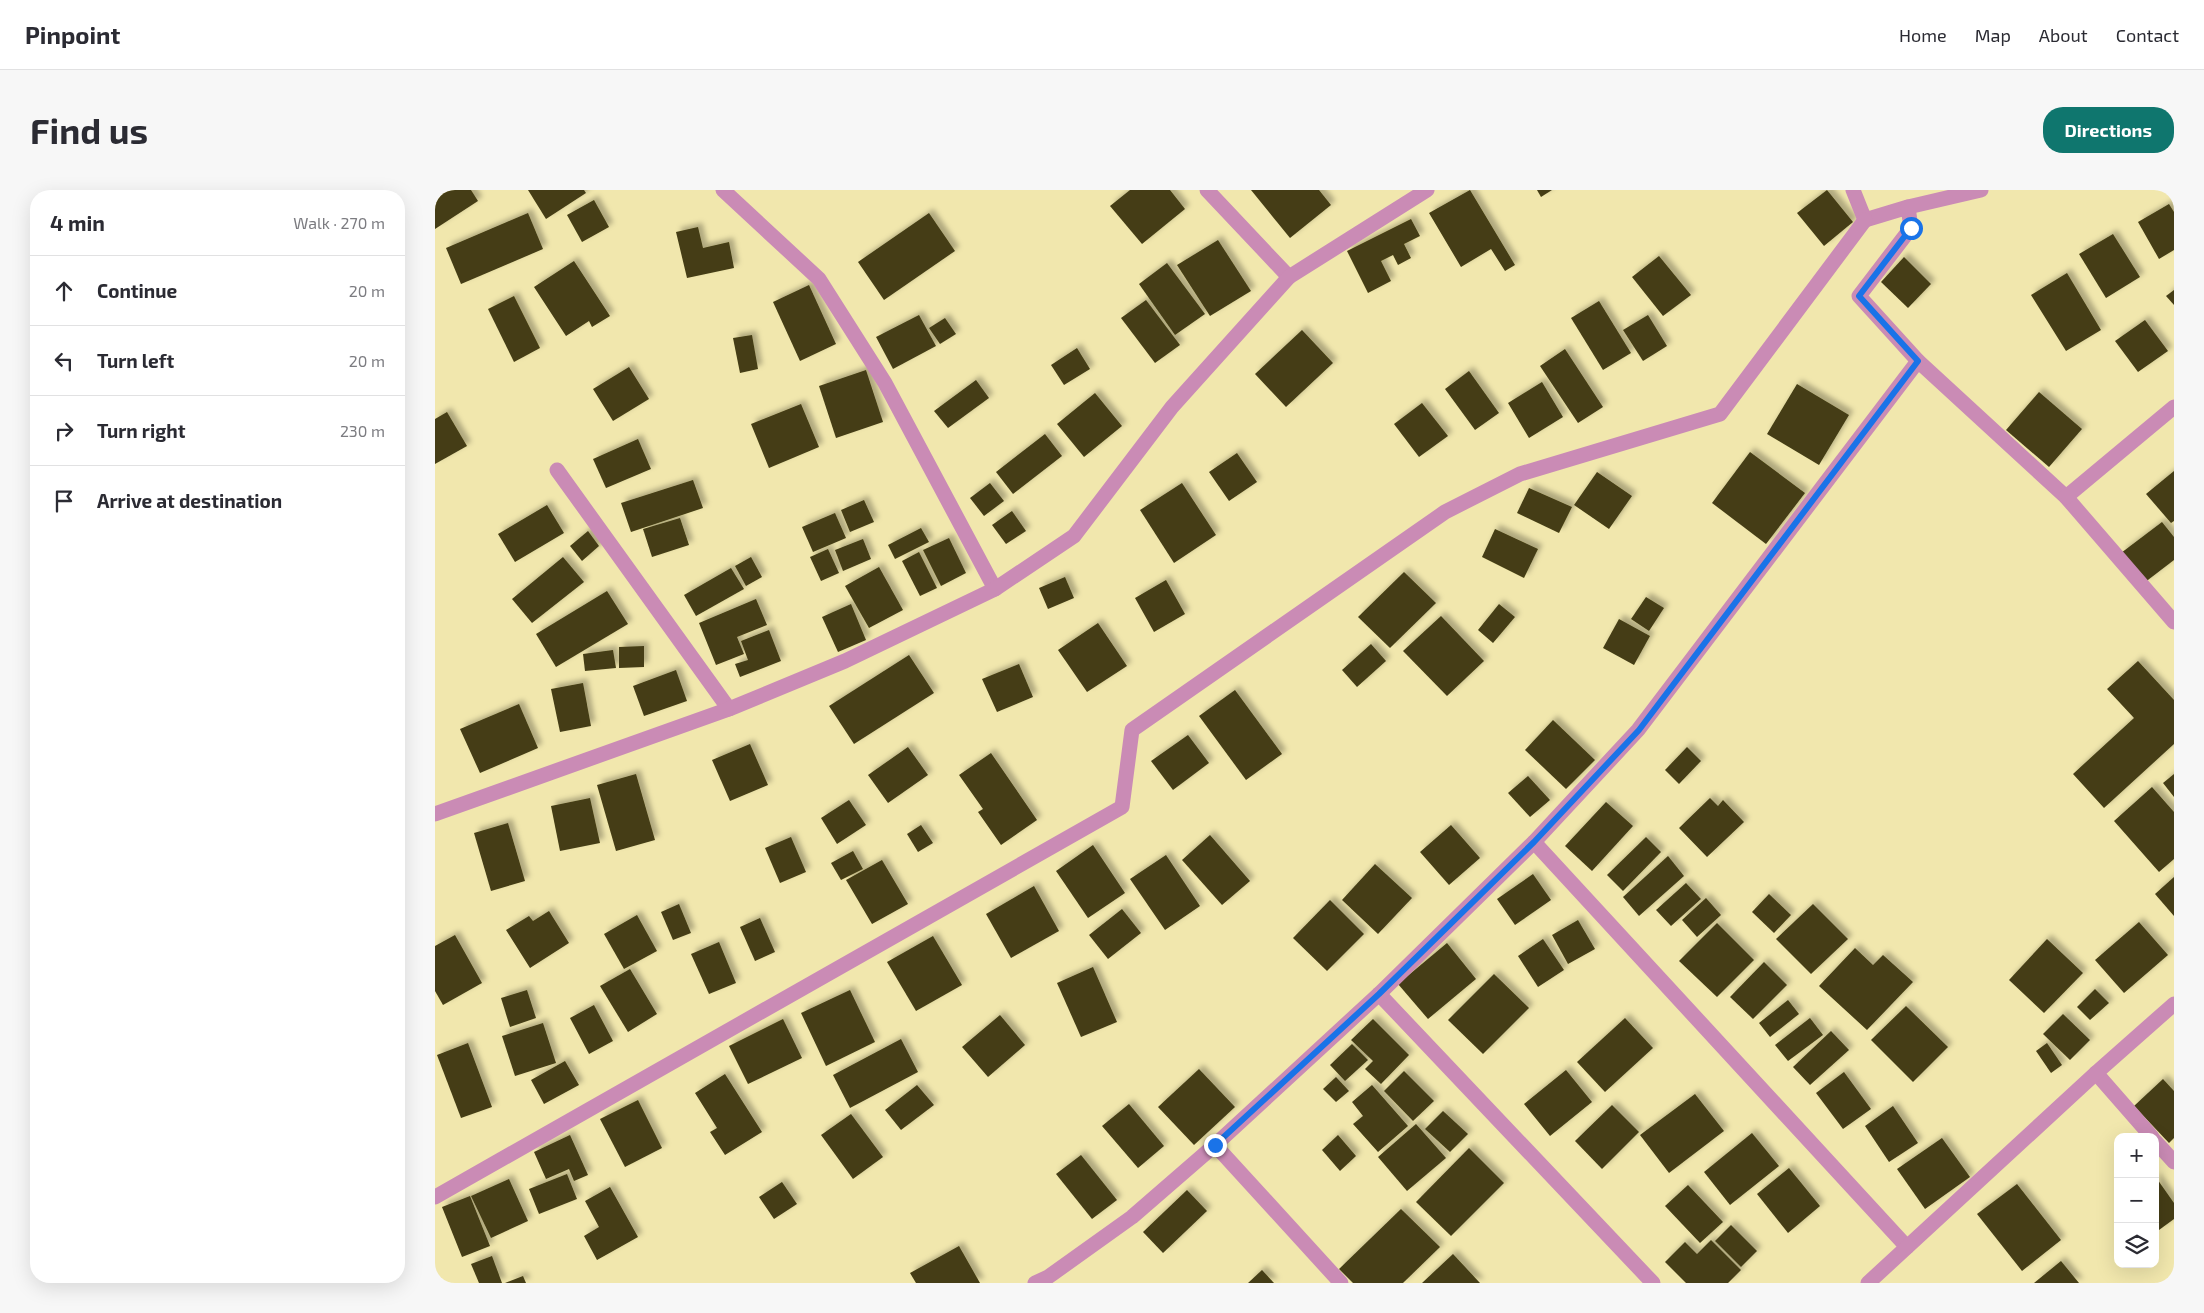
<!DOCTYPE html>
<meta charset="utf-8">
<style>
:root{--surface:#fff;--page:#f7f7f7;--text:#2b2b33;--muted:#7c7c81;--line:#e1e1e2;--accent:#0f766e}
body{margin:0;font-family:"Exo 2",sans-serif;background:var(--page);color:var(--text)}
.controls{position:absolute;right:15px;bottom:15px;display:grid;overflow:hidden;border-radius:10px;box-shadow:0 5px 20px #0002}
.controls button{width:45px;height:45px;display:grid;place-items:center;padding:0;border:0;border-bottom:1px solid var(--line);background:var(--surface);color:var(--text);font:25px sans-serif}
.stop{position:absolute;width:15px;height:15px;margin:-11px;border:4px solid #1a73e8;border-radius:50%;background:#fff}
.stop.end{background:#1a73e8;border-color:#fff;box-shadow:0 1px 5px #0008}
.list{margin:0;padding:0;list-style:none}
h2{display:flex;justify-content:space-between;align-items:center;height:65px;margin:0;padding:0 20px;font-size:21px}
h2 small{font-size:16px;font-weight:400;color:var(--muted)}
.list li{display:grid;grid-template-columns:32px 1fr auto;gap:15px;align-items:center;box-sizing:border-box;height:70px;padding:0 20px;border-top:1px solid var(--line)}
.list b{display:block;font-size:19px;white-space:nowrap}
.list em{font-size:16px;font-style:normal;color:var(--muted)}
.icon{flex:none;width:28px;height:28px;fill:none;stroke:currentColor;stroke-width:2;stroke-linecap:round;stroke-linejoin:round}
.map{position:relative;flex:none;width:1739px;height:1093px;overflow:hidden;border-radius:20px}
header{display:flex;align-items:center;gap:30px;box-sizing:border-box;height:70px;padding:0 25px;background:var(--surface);border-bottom:1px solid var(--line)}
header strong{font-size:24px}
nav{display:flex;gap:28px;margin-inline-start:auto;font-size:18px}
.intro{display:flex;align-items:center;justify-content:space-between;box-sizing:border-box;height:120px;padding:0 30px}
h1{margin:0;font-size:35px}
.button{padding:12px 22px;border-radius:20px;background:var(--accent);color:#fff;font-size:18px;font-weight:700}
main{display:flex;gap:30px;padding:0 30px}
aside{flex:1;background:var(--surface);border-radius:20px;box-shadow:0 5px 20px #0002}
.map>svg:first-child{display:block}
.building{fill:#443d14;filter:url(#shadow)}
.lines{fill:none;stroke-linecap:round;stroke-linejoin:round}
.minor{stroke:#ca8bb5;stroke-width:15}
.route{stroke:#1a73e8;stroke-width:6}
</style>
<header>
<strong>Pinpoint</strong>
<nav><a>Home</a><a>Map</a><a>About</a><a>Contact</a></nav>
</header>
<div class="intro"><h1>Find us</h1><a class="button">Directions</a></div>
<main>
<aside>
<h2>4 min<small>Walk · 270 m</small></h2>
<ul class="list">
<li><svg class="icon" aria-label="ahead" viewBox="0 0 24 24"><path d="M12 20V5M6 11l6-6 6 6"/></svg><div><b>Continue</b></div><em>20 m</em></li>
<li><svg class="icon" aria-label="left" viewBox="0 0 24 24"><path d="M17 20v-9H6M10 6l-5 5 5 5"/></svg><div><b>Turn left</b></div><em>20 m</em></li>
<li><svg class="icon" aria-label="right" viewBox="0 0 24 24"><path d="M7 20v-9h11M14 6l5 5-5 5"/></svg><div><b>Turn right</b></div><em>230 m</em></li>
<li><svg class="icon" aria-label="arrive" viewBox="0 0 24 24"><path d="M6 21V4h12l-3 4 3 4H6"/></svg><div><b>Arrive at destination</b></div></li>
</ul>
</aside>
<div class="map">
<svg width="1739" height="1093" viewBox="0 0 1739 1093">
<defs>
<filter id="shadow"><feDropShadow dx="4.5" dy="-4.5" stdDeviation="2.5" flood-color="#0004"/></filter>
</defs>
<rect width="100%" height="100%" fill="#f1e7ad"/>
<!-- building -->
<g class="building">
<polygon points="0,0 36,0 43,11 0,39"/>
<polygon points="93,0 149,0 151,3 111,29"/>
<polygon points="695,0 735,0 750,19 707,54 675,16"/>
<polygon points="816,0 884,0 896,15 855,48"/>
<polygon points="1035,0 1080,75 1070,81 1056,59 1026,77 994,23"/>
<polygon points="1102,0 1117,0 1106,7"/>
<polygon points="1392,0 1418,32 1389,56 1362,23"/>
<polygon points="159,10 174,37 147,52 132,25"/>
<polygon points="1734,14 1739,22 1739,60 1724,69 1703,32"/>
<polygon points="93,23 108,59 26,94 11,58"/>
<polygon points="494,23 520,61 449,110 423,72"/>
<polygon points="976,29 985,46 969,54 976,68 963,75 958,65 946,71 956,91 933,103 912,61"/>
<polygon points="263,37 268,58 294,52 299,78 252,88 241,42"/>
<polygon points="1678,44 1705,87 1671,108 1644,64"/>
<polygon points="783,50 816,101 775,126 742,75"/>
<polygon points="1224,66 1256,105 1228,126 1197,87"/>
<polygon points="1469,67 1496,94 1473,118 1446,92"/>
<polygon points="139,71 175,126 157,137 154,131 131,146 99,97"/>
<polygon points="732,73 770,124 740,145 704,94"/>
<polygon points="1632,83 1666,140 1631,161 1596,105"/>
<polygon points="374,95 401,154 365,171 338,112"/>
<polygon points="1739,100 1739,115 1731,106"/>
<polygon points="79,106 105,158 79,172 53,119"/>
<polygon points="711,110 745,155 720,173 686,128"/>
<polygon points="1164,111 1196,163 1168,180 1136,128"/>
<polygon points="484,125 501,156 458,179 441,147"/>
<polygon points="1213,125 1232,156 1208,171 1188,140"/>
<polygon points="510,128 521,144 505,154 494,138"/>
<polygon points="1710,130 1733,161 1703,182 1680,151"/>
<polygon points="867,140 898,173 851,217 820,184"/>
<polygon points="317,145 323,179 305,183 298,148"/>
<polygon points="642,158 655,179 629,195 616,175"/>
<polygon points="1130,159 1168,217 1143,233 1105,176"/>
<polygon points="194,177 214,209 178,231 158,199"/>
<polygon points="431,180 448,232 401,248 384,196"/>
<polygon points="1034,181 1064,223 1040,240 1010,199"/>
<polygon points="541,190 554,208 513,238 499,221"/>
<polygon points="1107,192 1128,227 1094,248 1073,213"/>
<polygon points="1362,194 1414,225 1384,275 1332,244"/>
<polygon points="1604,202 1647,239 1614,277 1571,240"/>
<polygon points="660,203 687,236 649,267 622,234"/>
<polygon points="987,213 1013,246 984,267 959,234"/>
<polygon points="366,214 384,257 334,278 316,234"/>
<polygon points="12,222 32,256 0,274 0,229"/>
<polygon points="610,244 627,266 578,304 561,282"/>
<polygon points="203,249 216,279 171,298 158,269"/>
<polygon points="1315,262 1370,303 1331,354 1277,313"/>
<polygon points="802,263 822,292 794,311 774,282"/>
<polygon points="1739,281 1739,331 1736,333 1711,304"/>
<polygon points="1162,282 1197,306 1174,339 1139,315"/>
<polygon points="258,290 268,318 196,342 186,313"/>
<polygon points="555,293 569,311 549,326 535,308"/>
<polygon points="747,293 781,345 739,373 705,320"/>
<polygon points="1094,298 1137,317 1124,343 1082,323"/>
<polygon points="429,310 439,332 415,342 406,320"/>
<polygon points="112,315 129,343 80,372 63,344"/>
<polygon points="577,321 591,341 571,354 557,335"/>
<polygon points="400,323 411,348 378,362 367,337"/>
<polygon points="245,328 254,355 217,367 208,339"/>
<polygon points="1727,332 1739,347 1739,370 1709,393 1686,363"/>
<polygon points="486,338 494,352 460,369 453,355"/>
<polygon points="1060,339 1103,359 1089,388 1047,367"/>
<polygon points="153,341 164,356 147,371 135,356"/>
<polygon points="514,348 531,383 506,396 488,360"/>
<polygon points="428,349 436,369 408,381 400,360"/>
<polygon points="393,359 404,383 386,391 375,367"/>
<polygon points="484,362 502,398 485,406 467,371"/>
<polygon points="128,367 149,392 97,433 77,409"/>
<polygon points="316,367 327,387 311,396 300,376"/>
<polygon points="444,377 468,420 434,438 410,396"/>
<polygon points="296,378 309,399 261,426 249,405"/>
<polygon points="969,382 1001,413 955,458 923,427"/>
<polygon points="630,387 639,408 613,419 604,398"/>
<polygon points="731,390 750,424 719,442 700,408"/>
<polygon points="172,401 193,434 121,477 101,444"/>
<polygon points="1211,407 1229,418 1214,441 1196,429"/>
<polygon points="321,409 332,435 302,447 309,464 281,475 264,433"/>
<polygon points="416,414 431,450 403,462 387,427"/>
<polygon points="1064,414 1080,427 1058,453 1043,440"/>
<polygon points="1006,426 1049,471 1012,506 968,461"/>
<polygon points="1184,429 1215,446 1199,475 1168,458"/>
<polygon points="663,433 692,476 652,502 623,460"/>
<polygon points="334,440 346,471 305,487 300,474 313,470 306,451"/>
<polygon points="936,454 951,471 922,497 907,480"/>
<polygon points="209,456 209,477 184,478 184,457"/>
<polygon points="178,460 181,478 150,481 148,464"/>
<polygon points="474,465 499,503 419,554 394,516"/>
<polygon points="1703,471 1739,510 1739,554 1669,618 1638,584 1699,528 1672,499"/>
<polygon points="584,474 598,507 562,522 547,489"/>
<polygon points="241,480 252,511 209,526 198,496"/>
<polygon points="148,493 156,536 125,542 116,499"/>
<polygon points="800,500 847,564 811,590 764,526"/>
<polygon points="84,514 103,558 45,583 25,539"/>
<polygon points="1118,530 1160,570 1131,599 1090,560"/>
<polygon points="753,545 774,573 738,600 716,571"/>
<polygon points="315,554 333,595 295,611 277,570"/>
<polygon points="473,557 493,585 453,613 433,585"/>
<polygon points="1252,557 1266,571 1244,594 1230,580"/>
<polygon points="556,563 602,630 566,655 543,622 548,619 524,585"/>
<polygon points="201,584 220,650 181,661 162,595"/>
<polygon points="1739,584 1739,607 1728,593"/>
<polygon points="1093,586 1115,610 1095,627 1073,603"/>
<polygon points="1717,597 1739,622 1739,669 1724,682 1679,631"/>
<polygon points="155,608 165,653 125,661 116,616"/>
<polygon points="1275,608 1283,616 1288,610 1309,632 1272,667 1244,638"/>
<polygon points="414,610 431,635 402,654 386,628"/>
<polygon points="1171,612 1198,636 1157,681 1130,656"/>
<polygon points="73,633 90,691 56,701 39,643"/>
<polygon points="486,635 498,653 483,662 472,644"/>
<polygon points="1016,635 1045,668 1014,695 985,662"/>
<polygon points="775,645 815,691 787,715 747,670"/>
<polygon points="356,647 371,682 345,693 330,658"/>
<polygon points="1211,647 1226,662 1188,701 1172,685"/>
<polygon points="658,655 690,703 653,728 621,681"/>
<polygon points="418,661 428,679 406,690 396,673"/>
<polygon points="731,665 765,716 730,740 695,689"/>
<polygon points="1233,666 1249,686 1204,726 1188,707"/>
<polygon points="447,670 473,714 437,734 411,690"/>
<polygon points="940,674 977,708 943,744 907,710"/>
<polygon points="1098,684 1116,710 1080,735 1062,709"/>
<polygon points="1739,687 1739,726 1720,704"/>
<polygon points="1251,693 1266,709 1236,736 1221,720"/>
<polygon points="599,696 624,741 576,768 551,724"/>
<polygon points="1334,704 1356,725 1339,743 1317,722"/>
<polygon points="1271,708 1286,725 1262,747 1247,730"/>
<polygon points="895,710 929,744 892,781 858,748"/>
<polygon points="244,714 256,743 238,750 226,722"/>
<polygon points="1378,714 1413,749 1376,784 1341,749"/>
<polygon points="687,719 706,743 673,769 654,745"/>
<polygon points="114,721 134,753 95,778 71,740 94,726 98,731"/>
<polygon points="202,725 222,761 189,779 169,744"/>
<polygon points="325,728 340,762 320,771 305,737"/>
<polygon points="1143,730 1160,759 1133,774 1117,745"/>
<polygon points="1704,732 1733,765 1689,803 1660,770"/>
<polygon points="1282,733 1319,770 1282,807 1244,771"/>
<polygon points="20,745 47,793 8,815 0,801 0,756"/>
<polygon points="498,746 527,795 481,821 452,772"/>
<polygon points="1108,749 1129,780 1103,797 1083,766"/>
<polygon points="1612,749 1648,783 1609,823 1574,790"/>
<polygon points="284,752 301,793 274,804 256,764"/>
<polygon points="1012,753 1041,789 993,829 963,794"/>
<polygon points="1420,758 1438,775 1448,765 1478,792 1432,840 1384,796"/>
<polygon points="1329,772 1352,795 1318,829 1295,807"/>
<polygon points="658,777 682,832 646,847 622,793"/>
<polygon points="195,779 222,824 193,842 165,796"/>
<polygon points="1059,784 1094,818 1048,864 1013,830"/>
<polygon points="1660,799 1674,813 1655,830 1642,817"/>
<polygon points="92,800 101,828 75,837 66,808"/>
<polygon points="415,800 440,852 391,876 366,823"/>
<polygon points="1353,810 1364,824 1335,847 1324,833"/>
<polygon points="159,815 178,851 154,864 135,828"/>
<polygon points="1471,816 1513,857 1478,892 1436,850"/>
<polygon points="1628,824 1655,850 1635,870 1608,844"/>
<polygon points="565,825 590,855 553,887 527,857"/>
<polygon points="1190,828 1218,858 1170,902 1142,872"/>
<polygon points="1375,828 1388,845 1353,871 1340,855"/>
<polygon points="348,829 367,868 313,894 294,856"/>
<polygon points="938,829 974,865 946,894 930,879 938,871 916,850"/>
<polygon points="108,833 121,873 80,886 67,846"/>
<polygon points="1396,841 1414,860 1375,895 1358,877"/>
<polygon points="466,849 483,882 415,918 398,885"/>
<polygon points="33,853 57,917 26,928 2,865"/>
<polygon points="1612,853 1627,875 1616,883 1601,861"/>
<polygon points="917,854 933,870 910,891 895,875"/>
<polygon points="130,871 144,895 109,914 96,890"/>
<polygon points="764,879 800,917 759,955 723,917"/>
<polygon points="1131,880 1157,912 1115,946 1089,914"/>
<polygon points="969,881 999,911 978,931 949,901"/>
<polygon points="1409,882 1436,919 1408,939 1381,903"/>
<polygon points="290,884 327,942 290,965 275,942 282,938 260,903"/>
<polygon points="901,887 914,901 901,912 888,899"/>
<polygon points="1728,889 1739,901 1739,948 1734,953 1699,916"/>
<polygon points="482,895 499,915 466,940 450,920"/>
<polygon points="937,895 973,936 943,962 918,934 928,926 917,912"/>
<polygon points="1260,904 1289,941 1234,983 1205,945"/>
<polygon points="203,910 227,958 190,977 165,929"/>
<polygon points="694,914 729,956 703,978 667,936"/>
<polygon points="1177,915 1204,942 1167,979 1140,951"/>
<polygon points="1458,916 1483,953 1454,972 1430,936"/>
<polygon points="1008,921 1033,944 1015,962 990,939"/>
<polygon points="416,924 448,967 418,989 386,945"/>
<polygon points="981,934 1011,968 972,1001 943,967"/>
<polygon points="1317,943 1344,976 1295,1015 1269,982"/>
<polygon points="135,945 153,985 139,991 134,979 111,989 99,962"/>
<polygon points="903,945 921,966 905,981 887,960"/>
<polygon points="1507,948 1535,987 1490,1019 1462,979"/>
<polygon points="1034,958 1069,993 1016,1046 981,1012"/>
<polygon points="646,965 682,1010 657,1029 621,984"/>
<polygon points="1354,978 1385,1016 1353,1043 1322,1004"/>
<polygon points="132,984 142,1009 104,1024 94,999"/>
<polygon points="1720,986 1739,1013 1739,1029 1724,1040 1720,1034"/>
<polygon points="74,989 93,1031 56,1048 36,1006"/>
<polygon points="347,992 362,1014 339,1029 324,1007"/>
<polygon points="1582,994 1626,1050 1587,1081 1542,1024"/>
<polygon points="1253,995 1288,1032 1265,1053 1230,1016"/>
<polygon points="175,997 203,1047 162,1070 149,1046 164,1037 150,1011"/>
<polygon points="752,1000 772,1021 728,1063 708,1042"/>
<polygon points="35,1006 55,1056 27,1067 7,1017"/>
<polygon points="966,1019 1005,1057 968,1093 918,1093 904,1079"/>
<polygon points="1296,1035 1322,1061 1306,1077 1280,1051"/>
<polygon points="1276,1050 1306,1080 1293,1093 1251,1093 1230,1072 1250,1052 1262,1064"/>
<polygon points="524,1056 545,1093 481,1093 475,1083"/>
<polygon points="1018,1064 1045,1093 987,1093"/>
<polygon points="57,1066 67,1093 44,1093 36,1074"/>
<polygon points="1626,1071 1644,1093 1599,1093"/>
<polygon points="827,1080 839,1093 813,1093"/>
<polygon points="88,1086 91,1093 70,1093"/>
</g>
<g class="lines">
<!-- minor -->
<g class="minor">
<polyline points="288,0 384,89 450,193 560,399"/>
<polyline points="772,0 854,87"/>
<polyline points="1418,0 1430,30 1473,17 1476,38 1424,106 1483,171 1631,307 1739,432"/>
<polyline points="1473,17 1546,0"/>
<polyline points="122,280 294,519"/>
<polyline points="1631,307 1739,217"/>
<polyline points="0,624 294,519 410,471 560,399 639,346 737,217 854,87 992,0"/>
<polyline points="1099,652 1472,1057"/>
<polyline points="944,804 1218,1093"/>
<polyline points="1661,883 1717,947"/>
<polyline points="1720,951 1739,972"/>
<polyline points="780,955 906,1093"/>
<polyline points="0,1007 687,617 697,540 1010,322 1085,284 1285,224 1430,30"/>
<polyline points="600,1093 613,1087 697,1027 780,955 944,804 1099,652 1203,540 1483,171"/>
<polyline points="1433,1093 1661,883 1739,814"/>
</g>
</g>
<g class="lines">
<!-- route -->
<polyline class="route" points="780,955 944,804 1099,652 1204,540 1483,171 1424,106 1476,38"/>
</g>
</svg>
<div class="controls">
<button>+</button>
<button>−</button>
<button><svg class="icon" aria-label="layers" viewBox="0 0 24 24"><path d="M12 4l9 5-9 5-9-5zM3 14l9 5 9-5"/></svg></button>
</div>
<div class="stop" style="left:1476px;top:38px"></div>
<div class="stop end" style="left:780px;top:955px"></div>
</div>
</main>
